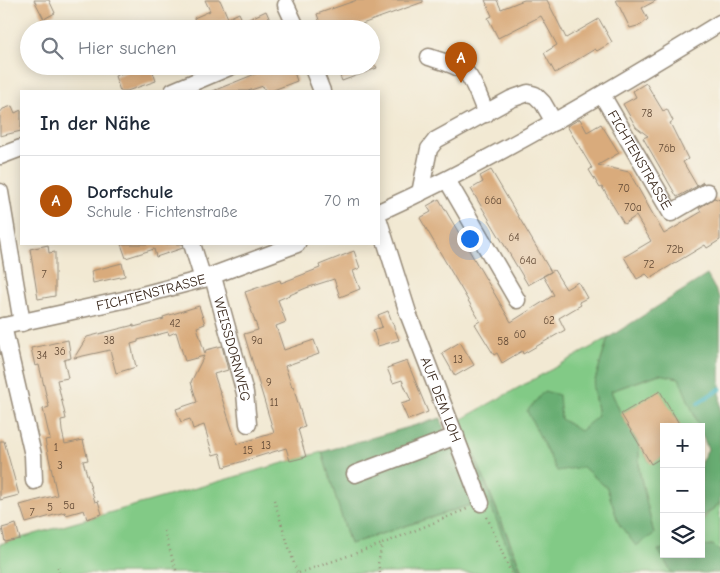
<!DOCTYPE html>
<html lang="de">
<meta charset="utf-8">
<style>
:root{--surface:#fff;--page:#f6f6f7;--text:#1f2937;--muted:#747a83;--line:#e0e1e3;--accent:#b45309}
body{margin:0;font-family:"Comic Neue",sans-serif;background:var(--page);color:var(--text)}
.controls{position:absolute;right:15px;bottom:15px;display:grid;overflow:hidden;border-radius:0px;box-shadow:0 2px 12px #0003}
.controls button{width:45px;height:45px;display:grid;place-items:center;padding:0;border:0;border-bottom:1px solid var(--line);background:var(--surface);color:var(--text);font:25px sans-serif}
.you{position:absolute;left:469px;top:238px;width:18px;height:18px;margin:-12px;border:4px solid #fff;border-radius:50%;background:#1a73e8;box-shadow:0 0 0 8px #1a73e833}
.badge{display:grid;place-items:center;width:32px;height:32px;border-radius:50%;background:var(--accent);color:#fff;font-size:16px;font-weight:700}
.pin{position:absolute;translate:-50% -41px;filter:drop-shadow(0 1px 2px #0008)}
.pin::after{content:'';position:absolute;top:26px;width:18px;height:15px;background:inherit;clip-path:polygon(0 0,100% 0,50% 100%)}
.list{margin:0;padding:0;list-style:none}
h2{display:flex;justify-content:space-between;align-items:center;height:65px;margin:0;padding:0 20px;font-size:21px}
h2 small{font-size:16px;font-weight:400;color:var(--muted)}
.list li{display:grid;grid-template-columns:32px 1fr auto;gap:15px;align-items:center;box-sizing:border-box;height:90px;padding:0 20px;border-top:1px solid var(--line)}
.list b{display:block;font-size:19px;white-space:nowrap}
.list p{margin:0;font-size:16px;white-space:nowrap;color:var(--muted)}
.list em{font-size:16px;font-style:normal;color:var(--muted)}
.icon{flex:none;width:28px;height:28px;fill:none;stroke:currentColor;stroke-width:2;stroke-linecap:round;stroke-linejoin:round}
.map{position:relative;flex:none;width:720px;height:573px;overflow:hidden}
.search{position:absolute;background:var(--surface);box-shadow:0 2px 12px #0003;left:20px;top:20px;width:360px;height:55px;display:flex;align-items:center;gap:12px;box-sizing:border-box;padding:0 18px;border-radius:28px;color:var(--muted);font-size:19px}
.panel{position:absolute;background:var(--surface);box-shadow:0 2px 12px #0003;left:20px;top:90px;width:360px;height:155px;border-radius:0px}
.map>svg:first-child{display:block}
.green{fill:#82ca86;stroke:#5e7a52}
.forest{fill:#69ae73;stroke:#526c48}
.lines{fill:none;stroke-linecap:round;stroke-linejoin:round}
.stream{stroke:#44b4bd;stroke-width:4.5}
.building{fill:#d9ab7c}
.minor-casing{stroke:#968a78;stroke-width:19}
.path{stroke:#968a78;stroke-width:2.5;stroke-dasharray:1 4;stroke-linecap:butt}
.minor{stroke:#fff;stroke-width:16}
.labels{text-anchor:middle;stroke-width:4;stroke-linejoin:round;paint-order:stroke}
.number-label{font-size:11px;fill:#624a36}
.street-label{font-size:14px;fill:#3b2a1e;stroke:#f7f3e8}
</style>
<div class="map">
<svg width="720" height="573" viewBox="0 0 720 573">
<rect width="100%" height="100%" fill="#f7f3e8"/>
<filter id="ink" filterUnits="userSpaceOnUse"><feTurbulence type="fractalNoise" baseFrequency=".02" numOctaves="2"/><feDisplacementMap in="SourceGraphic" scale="10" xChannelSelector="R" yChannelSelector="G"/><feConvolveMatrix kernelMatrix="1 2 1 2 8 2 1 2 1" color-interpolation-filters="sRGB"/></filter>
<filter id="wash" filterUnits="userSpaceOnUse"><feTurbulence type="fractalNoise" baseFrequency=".0096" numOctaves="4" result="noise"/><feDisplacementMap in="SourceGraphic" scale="20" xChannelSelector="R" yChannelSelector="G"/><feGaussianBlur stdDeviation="1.12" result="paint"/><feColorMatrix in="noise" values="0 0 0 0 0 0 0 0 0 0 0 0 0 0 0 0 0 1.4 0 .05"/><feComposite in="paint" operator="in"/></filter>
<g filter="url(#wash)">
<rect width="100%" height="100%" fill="#f2e9d3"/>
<!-- green -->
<g class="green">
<polygon points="608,338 593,387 598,416 580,432 561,419 544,391 583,466 607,488 619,524 654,534 639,470 639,444 650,463 664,456 664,549 659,550 672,573 523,573 460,420"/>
<polygon points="660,374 680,378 699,427 681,427 660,392 621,414 611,391"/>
<polygon points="322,452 350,544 488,499 518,573 0,573 0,544"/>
<path d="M720,503V552L713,545L701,546C701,520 700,520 720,503Z"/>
</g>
<!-- forest -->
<g class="forest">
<polygon points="707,275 720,298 720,503 704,516 701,522 701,462 708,449 701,432 701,427 699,427 679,378 659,374 611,391 621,414 639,444 639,470 654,534 636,546 619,524 607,488 583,467 557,471 527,411 544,391 559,395 561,419 580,431 598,416 593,387 608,338"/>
<polygon points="441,418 445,433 464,430 522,573 518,573 488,499 350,544 322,452"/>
<polygon points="713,545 720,552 720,573 672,573 658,550 664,549 664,554 701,554 701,546"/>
</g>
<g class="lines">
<!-- stream -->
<polyline class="stream" points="698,403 720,389"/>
</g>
<g id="blocks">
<!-- building -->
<g class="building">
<polygon points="34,0 49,0 55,13 44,19"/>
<polygon points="205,0 220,0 228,18 203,29 198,29 194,18 210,11"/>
<polygon points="357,0 423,0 423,2 348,29 322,29 317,14"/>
<polygon points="485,0 497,0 501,9 524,0 547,0 566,38 599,19 612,42 597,51 595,49 555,73 544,53 557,45 541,16 498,38 488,18 492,16"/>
<polygon points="616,0 657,0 642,8 648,19 641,25 630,28"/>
<polygon points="266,11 274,29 206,29 239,13 243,22"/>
<polygon points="143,66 151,66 156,81 127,91 120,91 115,76"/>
<polygon points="275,66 292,66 297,81 271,91 265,91 263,86 248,91 213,91"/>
<polygon points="336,66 376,66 377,68 342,81"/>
<polygon points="646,83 663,111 667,109 673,121 670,123 688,159 683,162 697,186 703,182 703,183 677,197 643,138 648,136 636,127 623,104 636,97 633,91"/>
<polygon points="12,106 15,113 21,110 21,131 0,136 0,113 3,109"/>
<polygon points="580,119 587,132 601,124 619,153 598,165 629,172 664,234 701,212 699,208 714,198 720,200 720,240 707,248 705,245 650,278 646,274 637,279 624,257 651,241 636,216 624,224 602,187 600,188 589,170 592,168 567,126"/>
<polygon points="491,170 551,272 528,285 471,189 483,182 480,176"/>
<polygon points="439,199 511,322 554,295 543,276 554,270 566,289 578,282 587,298 579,302 581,305 559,318 565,330 523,354 522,351 502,363 497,353 494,355 475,324 480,321 420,218 431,212 427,206"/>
<polygon points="121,244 182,244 183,248 156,257 154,249 126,258"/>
<polygon points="48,245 49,253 55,252 55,296 38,299 30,249"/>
<polygon points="354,251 360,268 353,271 360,289 340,297 334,279 306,288 278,300 286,322 276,326 284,350 314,340 319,354 285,366 292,387 293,386 305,427 298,429 306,457 290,461 286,448 224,467 220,453 213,455 204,425 193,429 190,419 181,422 176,409 197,402 191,382 204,356 185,361 176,332 169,335 168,332 138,340 138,342 131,344 136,367 116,373 110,350 74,358 87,337 134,325 134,327 164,319 163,317 199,306 205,324 197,327 205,354 206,350 222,346 228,370 214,374 237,444 274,433 244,334 258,330 245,292 280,280 281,283 320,268 319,265"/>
<polygon points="122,263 125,276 93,283 91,271"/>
<polygon points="388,311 399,340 378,346 373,330 382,327 378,315"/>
<polygon points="68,340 71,358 64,360 68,378 57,380 66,419 61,420 62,431 65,444 83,440 88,460 83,461 95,502 98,501 102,514 87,519 84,510 66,515 65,512 26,523 20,505 57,495 45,440 50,439 43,409 49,407 39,365 35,366 31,348"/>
<polygon points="460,342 474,365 455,376 442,353"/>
<polygon points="407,361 428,412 408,420 401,404 411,401 402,380 393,383 387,368"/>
<polygon points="660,391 681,427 664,427 664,456 651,464 621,414"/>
<polygon points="0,441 4,441 19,495 0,500"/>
<polygon points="16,524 20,539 5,542 2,528"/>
</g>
</g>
</g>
<g filter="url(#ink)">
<use href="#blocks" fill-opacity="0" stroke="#968a78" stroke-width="1"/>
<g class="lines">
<defs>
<g id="minor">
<polyline points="286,5 297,29"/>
<path d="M429,57C440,61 456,64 465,72C473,78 482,104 486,114"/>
<polyline points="312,66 322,91"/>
<polyline points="173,91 232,66"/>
<path id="s1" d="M602,95L671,213L707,192"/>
<polyline points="0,156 21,148"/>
<polyline points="447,180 517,300"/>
<polyline points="0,192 22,323"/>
<polyline points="420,193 429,149 436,140 511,99 528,93 535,95 543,103 554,122"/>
<path d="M379,212C497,158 609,91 720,23"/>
<path id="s2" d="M379,221L409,316L481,503"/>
<polyline points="192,244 203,279"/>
<path id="s3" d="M213,277L245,393L248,424"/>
<polyline points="3,326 33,455 34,481"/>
<path id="s4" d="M0,327L123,300L203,279L297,244"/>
<polyline points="355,474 456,436"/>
</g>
</defs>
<!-- minor casing -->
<use href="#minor" class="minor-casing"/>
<!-- path -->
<g class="path">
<polyline points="274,500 297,573"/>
<polyline points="487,517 511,573"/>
<polyline points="164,531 177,573"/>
<polyline points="58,567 59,573"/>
<polyline points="299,573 382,544"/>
<polyline points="380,573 378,564 382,544 467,509"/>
</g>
<!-- minor -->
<use href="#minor" class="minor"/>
</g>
</g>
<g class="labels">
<!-- number labels -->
<g class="number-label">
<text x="647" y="117">78</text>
<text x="667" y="152">76b</text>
<text x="624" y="192">70</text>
<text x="493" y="204">66a</text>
<text x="633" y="211">70a</text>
<text x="514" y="241">64</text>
<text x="675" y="253">72b</text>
<text x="528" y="264">64a</text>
<text x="649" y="268">72</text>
<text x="44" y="278">7</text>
<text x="549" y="324">62</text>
<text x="175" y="327">42</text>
<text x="520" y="338">60</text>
<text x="109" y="344">38</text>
<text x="257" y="344">9a</text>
<text x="503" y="345">58</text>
<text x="60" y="355">36</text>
<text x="42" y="359">34</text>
<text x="458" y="363">13</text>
<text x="269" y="386">9</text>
<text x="274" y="406">11</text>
<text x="266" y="449">13</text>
<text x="56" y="451">1</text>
<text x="248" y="454">15</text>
<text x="60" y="469">3</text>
<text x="69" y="509">5a</text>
<text x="50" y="511">5</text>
<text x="32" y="516">7</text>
</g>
<!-- street labels -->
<g class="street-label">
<text dy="5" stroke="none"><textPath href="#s1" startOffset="75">FICHTENSTRASSE</textPath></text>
<text dy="5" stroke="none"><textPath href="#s4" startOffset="155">FICHTENSTRASSE</textPath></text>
<text dy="5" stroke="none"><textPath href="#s3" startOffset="75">WEISSDORNWEG</textPath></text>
<text dy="5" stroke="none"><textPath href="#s2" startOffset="189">AUF DEM LOH</textPath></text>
</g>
</g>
</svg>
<div class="controls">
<button>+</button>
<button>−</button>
<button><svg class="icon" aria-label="layers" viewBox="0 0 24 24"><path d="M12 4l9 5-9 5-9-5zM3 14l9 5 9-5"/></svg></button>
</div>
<div class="you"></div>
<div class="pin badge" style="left:461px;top:83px">A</div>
<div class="search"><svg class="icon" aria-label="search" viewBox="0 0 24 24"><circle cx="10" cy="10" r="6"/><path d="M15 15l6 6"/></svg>Hier suchen</div>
<section class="panel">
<h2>In der Nähe<small></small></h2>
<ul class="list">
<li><span class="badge">A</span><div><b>Dorfschule</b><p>Schule · Fichtenstraße</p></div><em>70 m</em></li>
</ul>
</section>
</div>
